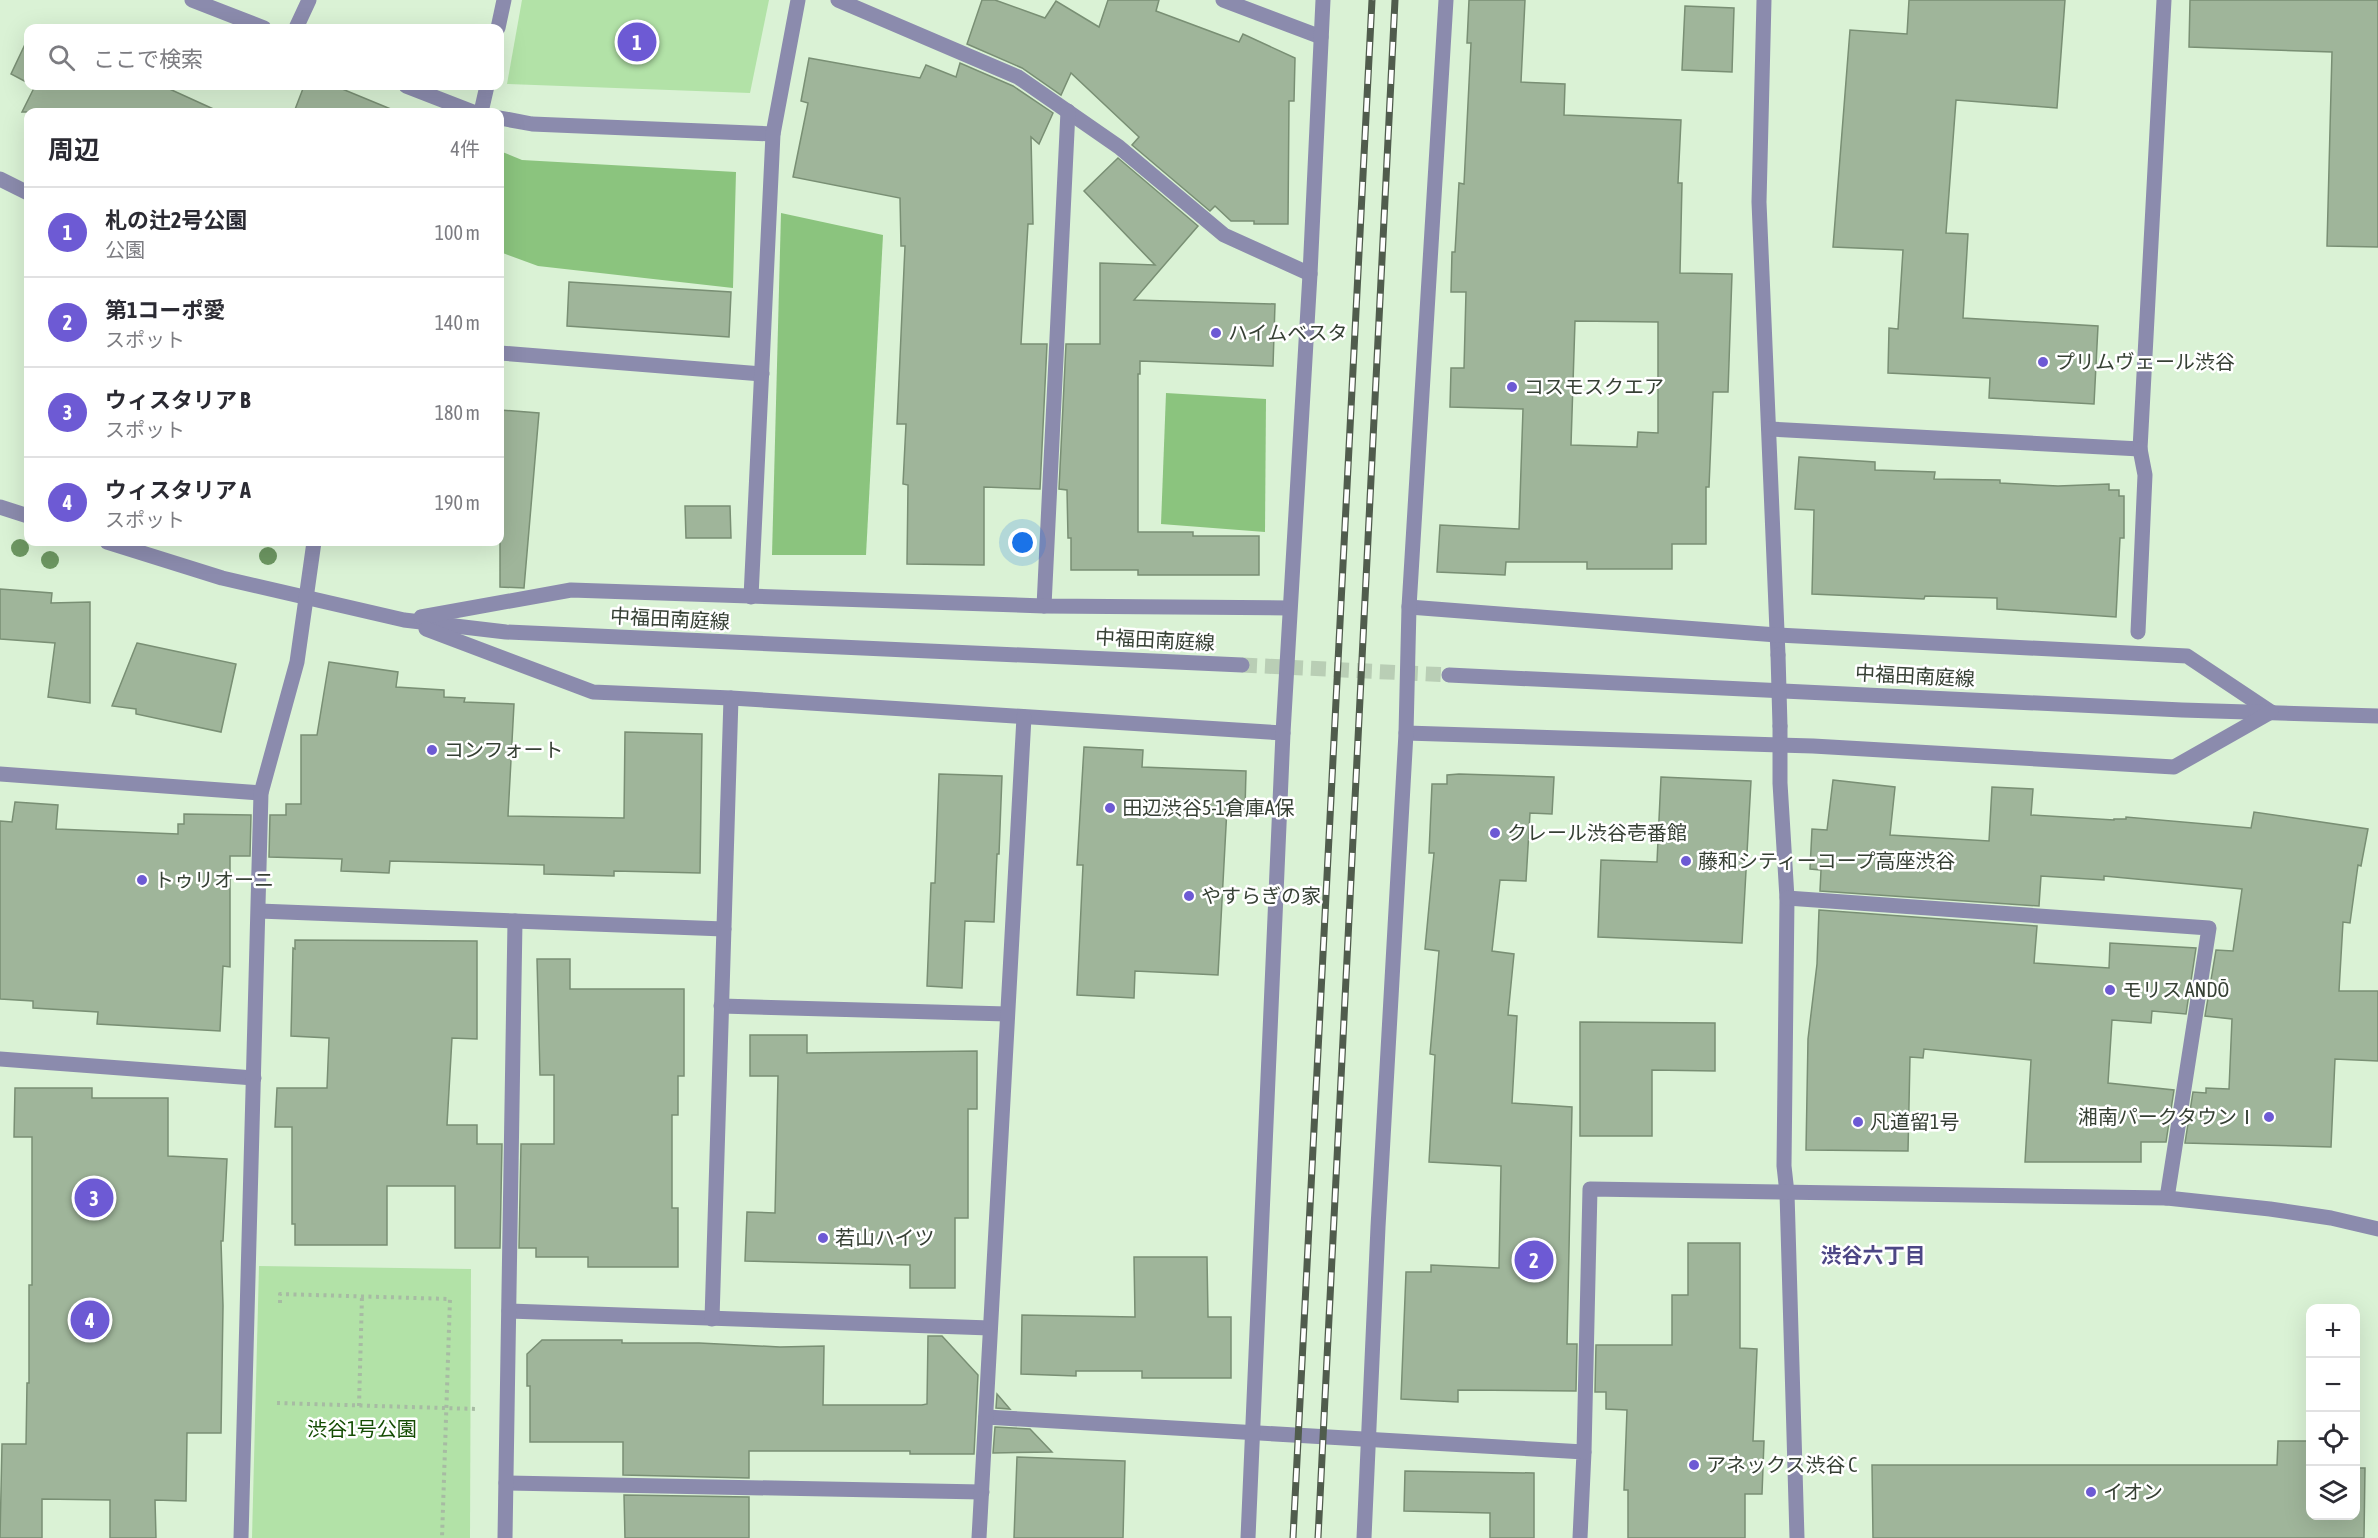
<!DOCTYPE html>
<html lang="ja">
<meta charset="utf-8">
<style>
:root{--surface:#fff;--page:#f2f2f3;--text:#2b2b33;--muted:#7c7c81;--line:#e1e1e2;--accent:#6d5ad4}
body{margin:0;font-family:"Asap Condensed","Noto Sans JP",sans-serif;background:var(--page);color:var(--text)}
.controls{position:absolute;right:18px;bottom:18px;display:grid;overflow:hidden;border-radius:12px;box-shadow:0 6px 24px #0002}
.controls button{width:54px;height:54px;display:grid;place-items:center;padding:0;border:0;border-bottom:2px solid var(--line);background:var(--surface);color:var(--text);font:30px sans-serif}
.you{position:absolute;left:1023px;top:543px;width:21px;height:21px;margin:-15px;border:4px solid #fff;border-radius:50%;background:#1a73e8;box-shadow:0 0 0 9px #1a73e833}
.badge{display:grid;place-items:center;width:39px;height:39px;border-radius:50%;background:var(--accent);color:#fff;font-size:20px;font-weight:700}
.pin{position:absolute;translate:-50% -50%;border:3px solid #fff;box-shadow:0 2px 6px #0006}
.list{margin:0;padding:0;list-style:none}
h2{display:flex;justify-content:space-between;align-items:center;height:78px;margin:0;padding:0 24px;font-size:26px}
h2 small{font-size:20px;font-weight:400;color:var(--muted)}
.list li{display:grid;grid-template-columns:39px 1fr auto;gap:18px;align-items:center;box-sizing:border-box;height:90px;padding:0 24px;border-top:2px solid var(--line)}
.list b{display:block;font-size:22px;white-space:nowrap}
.list p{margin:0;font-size:20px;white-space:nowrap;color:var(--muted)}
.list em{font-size:20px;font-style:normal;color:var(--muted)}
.icon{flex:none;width:33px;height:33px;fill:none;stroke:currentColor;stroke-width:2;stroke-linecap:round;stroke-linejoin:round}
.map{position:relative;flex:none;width:2378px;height:1538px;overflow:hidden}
.search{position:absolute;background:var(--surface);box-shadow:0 6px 24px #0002;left:24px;top:24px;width:480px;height:66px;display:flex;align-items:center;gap:15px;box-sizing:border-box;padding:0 21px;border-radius:12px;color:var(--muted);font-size:22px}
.panel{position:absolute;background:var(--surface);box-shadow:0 6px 24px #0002;left:24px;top:108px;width:480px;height:438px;border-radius:12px}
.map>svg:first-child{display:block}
.green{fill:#b2e2a7}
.forest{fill:#8bc47e}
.building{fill:#9fb59a;stroke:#798f74;stroke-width:1.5;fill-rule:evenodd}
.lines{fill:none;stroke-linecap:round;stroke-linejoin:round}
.minor-tunnel{stroke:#b9ceb5;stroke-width:15;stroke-dasharray:15 8;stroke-linecap:butt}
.path{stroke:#a7bba3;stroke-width:4;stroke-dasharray:3 4.5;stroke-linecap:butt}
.minor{stroke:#8b8bad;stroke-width:15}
.rail-casing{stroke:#505c4d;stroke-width:7}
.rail{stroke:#fff;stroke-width:4.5;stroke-dasharray:14;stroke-linecap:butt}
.minor-bridge{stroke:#8b8bad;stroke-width:15}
.tree{fill:#6d9762}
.poi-dot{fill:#6d5ad4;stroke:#fff;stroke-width:2}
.labels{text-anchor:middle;stroke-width:5;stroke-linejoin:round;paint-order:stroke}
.poi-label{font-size:20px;fill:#364034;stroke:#fff;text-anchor:start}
.street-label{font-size:20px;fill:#364034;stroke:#fff}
.park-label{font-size:20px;fill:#144c03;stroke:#fff}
.neighbourhood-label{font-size:21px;font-weight:bold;fill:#4d4785;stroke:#fff}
</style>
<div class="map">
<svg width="2378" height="1538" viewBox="0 0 2378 1538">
<rect width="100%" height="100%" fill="#daf2d5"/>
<!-- green -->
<g class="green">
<polygon points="522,0 769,0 750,93 507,84"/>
<polygon points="259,1266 471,1269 470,1538 252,1538"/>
</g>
<!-- forest -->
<g class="forest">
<polygon points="500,151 522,160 736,172 733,288 538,266 500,252"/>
<polygon points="781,213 883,235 866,555 772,555"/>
<polygon points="1166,393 1266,399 1265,532 1161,524"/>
</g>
<!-- building -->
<g class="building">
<polygon points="982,0 995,0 1045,18 1056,1 1099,27 1108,0 1159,0 1156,11 1239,42 1243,34 1295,58 1294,101 1289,101 1288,224 1254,224 1254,221 1231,221 1215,206 1210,211 1132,145 1139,137 1071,73 1061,95 1022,68 967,44"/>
<path d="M1469,0H1525L1521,82L1565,84L1564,115L1681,120L1678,183H1682L1680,273L1732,274L1728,392H1713L1709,487H1706V544H1672V569H1587V562H1506L1505,575L1437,572L1440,525L1519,529L1523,409L1450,407L1451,368H1464L1466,292H1451L1452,252H1455L1459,183L1464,184L1471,43H1467ZM1575,321L1658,322V433L1638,432L1637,447L1571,445Z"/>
<polygon points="1909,0 2065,0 2057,108 1956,100 1946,233 1968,234 1963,318 2098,326 2094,404 1989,398 1990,378 1888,373 1889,328 1898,329 1903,250 1833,247 1850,30 1907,34"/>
<polygon points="2190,0 2378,0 2378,247 2327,246 2332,52 2189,47"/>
<polygon points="1685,6 1734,8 1732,72 1682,70"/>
<polygon points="28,38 28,83 11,74"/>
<polygon points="809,58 920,78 926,65 956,77 960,63 1013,86 1053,113 1039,144 1031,137 1033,224 1028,224 1021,344 1047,344 1040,489 984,487 984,565 907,564 908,485 903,484 906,424 897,424 905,246 901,246 900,198 793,177 808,103 801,101"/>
<polygon points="35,86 163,86 220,112 22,112"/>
<polygon points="304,86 335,86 398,112 294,112"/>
<polygon points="1118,158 1198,226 1134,300 1275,304 1273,366 1140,361 1140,374 1138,374 1138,532 1193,532 1193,536 1259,536 1259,575 1138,575 1138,570 1071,570 1071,538 1068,538 1067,490 1059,489 1066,344 1100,344 1100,263 1155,265 1084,191"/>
<polygon points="569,282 731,292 729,337 567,326"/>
<polygon points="500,410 539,413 524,588 500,587"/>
<polygon points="1799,457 1875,462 1875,470 1935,472 1934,479 2000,480 2000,483 2058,486 2109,484 2109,490 2119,490 2119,496 2124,496 2124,538 2120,538 2116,617 1997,609 1997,598 1925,596 1924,599 1812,594 1814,510 1795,509"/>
<polygon points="685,506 730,506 731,538 686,538"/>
<polygon points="0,589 52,593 51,603 90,602 90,703 48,697 55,643 0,639"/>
<polygon points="137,643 236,664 221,732 136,714 136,709 112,706"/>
<polygon points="329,662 398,672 396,687 444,690 444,697 465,698 464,702 514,704 508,816 624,818 625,732 702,734 700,873 614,871 614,876 544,874 544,865 390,861 389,873 341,871 342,859 269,857 270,815 286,815 286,804 301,804 301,735 317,735"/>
<polygon points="1084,747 1143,750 1142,767 1246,771 1245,809 1227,808 1218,975 1135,971 1134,998 1077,995 1083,865 1077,865"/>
<polygon points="939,774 1002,776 999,854 997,854 994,922 965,921 962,988 927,986 931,883 935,883"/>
<polygon points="1459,774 1554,777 1552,814 1530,813 1526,881 1500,880 1492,951 1514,954 1508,1015 1517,1016 1512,1103 1572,1107 1567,1344 1577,1344 1576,1391 1458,1390 1458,1402 1401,1399 1406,1272 1431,1272 1431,1265 1499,1268 1501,1166 1429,1162 1435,1055 1430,1054 1439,951 1425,949 1434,853 1429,853 1432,784 1447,784 1447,775"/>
<polygon points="1661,777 1751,781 1742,943 1598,937 1601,860 1657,862"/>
<polygon points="1833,780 1895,787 1890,835 1989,841 1992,787 2033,789 2031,815 2114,820 2114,819 2126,819 2126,817 2251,828 2254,812 2368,829 2361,866 2358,865 2350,923 2343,922 2339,991 2378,991 2378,1061 2335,1059 2331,1147 2185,1143 2193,1092 2206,1093 2206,1088 2229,1089 2232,1019 2205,1016 2216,950 2233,951 2242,889 2104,876 2104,880 2041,876 2039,906 1820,891 1821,870 1810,869 1812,829 1827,830"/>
<polygon points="15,802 58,805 56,829 178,834 178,824 184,824 184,814 251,815 250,856 230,856 230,967 223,966 220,1031 97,1024 98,1012 33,1008 33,1001 0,999 0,821 12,822"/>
<polygon points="1819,910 2037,926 2034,963 2109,968 2110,943 2196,948 2186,1014 2152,1011 2151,1023 2112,1020 2108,1083 2174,1090 2166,1142 2141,1142 2141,1162 2025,1162 2031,1060 1924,1049 1923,1058 1910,1057 1908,1151 1806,1150 1808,1039 1817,964"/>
<polygon points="295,940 477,941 477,1039 452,1038 447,1125 477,1125 477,1144 502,1144 500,1248 455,1248 455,1186 387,1186 387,1245 295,1245 295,1224 292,1224 292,1127 275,1127 277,1088 327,1088 329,1038 291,1036 293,948 295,949"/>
<polygon points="537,959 570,959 570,989 684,989 684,1076 678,1076 678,1115 672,1115 672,1208 678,1208 678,1267 588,1267 588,1257 536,1257 536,1248 519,1248 521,1144 554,1144 554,1075 540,1075"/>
<polygon points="1580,1022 1715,1023 1715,1071 1652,1070 1652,1136 1580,1136"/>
<polygon points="750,1035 807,1035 807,1053 977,1051 977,1109 968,1109 968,1218 955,1218 955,1288 910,1288 910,1265 745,1261 747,1212 775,1213 778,1076 750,1076"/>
<polygon points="15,1088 92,1088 92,1098 168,1098 168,1156 227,1159 223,1241 221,1241 223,1306 221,1433 187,1433 186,1501 155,1500 156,1538 110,1538 110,1500 42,1499 42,1538 0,1538 2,1444 26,1444 27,1383 29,1383 29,1285 32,1285 32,1137 14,1137"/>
<polygon points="1688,1243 1740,1243 1740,1348 1757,1349 1753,1441 1764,1441 1762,1494 1745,1494 1745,1538 1628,1538 1628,1490 1624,1490 1627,1410 1606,1409 1606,1392 1595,1392 1596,1345 1672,1345 1672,1295 1688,1295"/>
<polygon points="1134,1257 1207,1257 1208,1317 1231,1317 1231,1378 1142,1378 1142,1371 1076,1371 1076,1376 1021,1374 1022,1315 1135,1317"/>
<polygon points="928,1336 942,1336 978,1375 974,1454 910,1454 910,1451 749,1451 749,1478 623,1475 623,1442 530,1442 530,1386 527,1386 527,1354 542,1340 622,1340 622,1343 699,1343 780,1347 824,1346 823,1405 922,1405 927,1404"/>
<polygon points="997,1394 1010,1409 996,1408"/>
<polygon points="995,1427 1030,1429 1052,1452 993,1453"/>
<polygon points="2278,1441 2310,1441 2310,1515 2355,1515 2355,1468 2365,1468 2364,1538 1873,1538 1872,1465 2277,1465"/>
<polygon points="1017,1457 1125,1461 1123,1538 1014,1538"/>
<polygon points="1405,1471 1534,1473 1534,1538 1490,1538 1490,1513 1404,1511"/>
<polygon points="624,1495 749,1497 749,1538 625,1538"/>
</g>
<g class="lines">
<!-- minor-tunnel -->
<polyline class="minor-tunnel" points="1242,665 1449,675"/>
<!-- path -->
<g class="path">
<polyline points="280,1303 280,1294 450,1299 442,1538"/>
<polyline points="277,1403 477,1409"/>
<polyline points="359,1406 362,1296"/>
</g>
<!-- minor -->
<g class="minor">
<polyline points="192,0 264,28"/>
<polyline points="838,0 1018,77 1119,147 1224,235 1310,274"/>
<polyline points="1223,0 1321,37"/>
<polyline points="1764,0 1759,202 1778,655"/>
<polyline points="296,28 309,0"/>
<polyline points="498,28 504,0"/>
<polyline points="406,86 473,112"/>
<polyline points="481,112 487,86"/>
<polyline points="500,118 532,124 773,134"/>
<polyline points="0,179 28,193"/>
<polyline points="500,353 762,374"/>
<polyline points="1769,429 2140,449 2164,0"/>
<polyline points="0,507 28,516"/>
<polyline points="107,542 222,578 404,620 506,632 1242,665"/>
<polyline points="751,597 773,134 798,0"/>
<polyline points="1044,606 1068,111"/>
<polyline points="1409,607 1777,635 2187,656 2271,712"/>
<polyline points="421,617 571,590 1044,606 1289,608"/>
<polyline points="426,629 593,692 731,698 1283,733"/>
<polyline points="2138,632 2145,475 2140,449"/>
<polyline points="1449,675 2182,710 2378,716"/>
<polyline points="1780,726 1780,783 1787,898 1784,1166 1787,1193 1797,1538"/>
<polyline points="1406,733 1813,746 2174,767 2271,712"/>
<polyline points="0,774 261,793"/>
<polyline points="1787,898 2209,928 2167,1198"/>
<polyline points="259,911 724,929"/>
<polyline points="721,1006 1007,1014"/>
<polyline points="0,1059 254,1078"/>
<polyline points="509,1311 990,1328"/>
<polyline points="712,1319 731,698"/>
<polyline points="986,1417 1584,1452 1580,1538"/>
<polyline points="1584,1452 1590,1189 2167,1198 2270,1209 2331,1218 2378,1229"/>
<polyline points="506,1483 982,1492"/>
<polyline points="241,1538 261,793 297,662 314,542"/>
<polyline points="505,1538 515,921"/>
<polyline points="979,1538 1024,717"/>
<polyline points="1248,1538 1283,733 1310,274 1323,0"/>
<polyline points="1364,1538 1378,1227 1406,733 1409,607 1446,0"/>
</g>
<defs>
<g id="rail">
<polyline points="1293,1538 1372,0"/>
<polyline points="1318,1538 1395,0"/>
</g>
</defs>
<!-- rail casing -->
<use href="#rail" class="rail-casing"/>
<!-- rail -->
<use href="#rail" class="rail"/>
<!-- minor-bridge -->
<polyline class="minor-bridge" points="1778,655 1780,726"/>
</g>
<!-- trees -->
<g class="tree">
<circle cx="20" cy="548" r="9"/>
<circle cx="268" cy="556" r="9"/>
<circle cx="50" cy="560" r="9"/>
</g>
<!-- markers -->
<g class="poi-dot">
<circle cx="1216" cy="333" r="6"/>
<circle cx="2043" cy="362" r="6"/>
<circle cx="1512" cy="387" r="6"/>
<circle cx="432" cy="750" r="6"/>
<circle cx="1110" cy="808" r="6"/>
<circle cx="1495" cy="833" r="6"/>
<circle cx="1686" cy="861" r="6"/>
<circle cx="142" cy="880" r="6"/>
<circle cx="1189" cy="896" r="6"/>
<circle cx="2110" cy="990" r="6"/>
<circle cx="2269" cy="1117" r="6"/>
<circle cx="1858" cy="1122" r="6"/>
<circle cx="823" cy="1238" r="6"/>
<circle cx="1694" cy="1465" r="6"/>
<circle cx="2091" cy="1492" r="6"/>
</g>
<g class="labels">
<!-- poi labels -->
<g class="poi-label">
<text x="1228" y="340">ハイムベスタ</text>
<text x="2055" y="369">プリムヴェール渋谷</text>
<text x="1524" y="394">コスモスクエア</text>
<text x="444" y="757">コンフォート</text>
<text x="1122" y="815">田辺渋谷5-1倉庫A保</text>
<text x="1507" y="840">クレール渋谷壱番館</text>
<text x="1698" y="868">藤和シティーコープ高座渋谷</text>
<text x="154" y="887">トゥリオーニ</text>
<text x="1201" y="903">やすらぎの家</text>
<text x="2122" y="997">モリス ANDŌ</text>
<text x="2257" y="1124" text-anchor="end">湘南パークタウンⅠ</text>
<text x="1870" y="1129">凡道留1号</text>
<text x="835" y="1245">若山ハイツ</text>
<text x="1706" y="1472">アネックス渋谷 C</text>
<text x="2103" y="1499">イオン</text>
</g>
<!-- street labels -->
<g class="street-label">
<text transform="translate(670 619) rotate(3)" y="7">中福田南庭線</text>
<text transform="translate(1155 640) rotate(3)" y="7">中福田南庭線</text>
<text transform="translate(1915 676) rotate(3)" y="7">中福田南庭線</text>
</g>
<!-- park labels -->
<g class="park-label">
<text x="362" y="1436">渋谷1号公園</text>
</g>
<!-- neighbourhood labels -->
<g class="neighbourhood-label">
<text x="1873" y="1263">渋谷六丁目</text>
</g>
</g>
</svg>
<div class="controls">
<button>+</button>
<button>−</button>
<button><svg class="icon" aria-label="locate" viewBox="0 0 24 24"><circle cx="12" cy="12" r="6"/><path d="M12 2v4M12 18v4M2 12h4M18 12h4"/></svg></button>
<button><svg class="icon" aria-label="layers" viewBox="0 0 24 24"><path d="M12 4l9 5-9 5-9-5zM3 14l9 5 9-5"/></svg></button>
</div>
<div class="you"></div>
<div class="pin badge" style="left:637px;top:42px">1</div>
<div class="pin badge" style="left:1534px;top:1260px">2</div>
<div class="pin badge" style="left:94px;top:1198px">3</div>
<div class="pin badge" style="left:90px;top:1320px">4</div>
<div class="search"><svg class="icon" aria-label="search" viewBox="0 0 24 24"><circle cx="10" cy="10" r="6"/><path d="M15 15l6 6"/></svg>ここで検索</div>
<section class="panel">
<h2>周辺<small>4件</small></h2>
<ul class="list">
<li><span class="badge">1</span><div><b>札の辻2号公園</b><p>公園</p></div><em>100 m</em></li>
<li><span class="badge">2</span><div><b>第1コーポ愛</b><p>スポット</p></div><em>140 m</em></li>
<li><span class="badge">3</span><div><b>ウィスタリア B</b><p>スポット</p></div><em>180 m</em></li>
<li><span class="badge">4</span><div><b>ウィスタリア A</b><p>スポット</p></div><em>190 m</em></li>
</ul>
</section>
</div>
